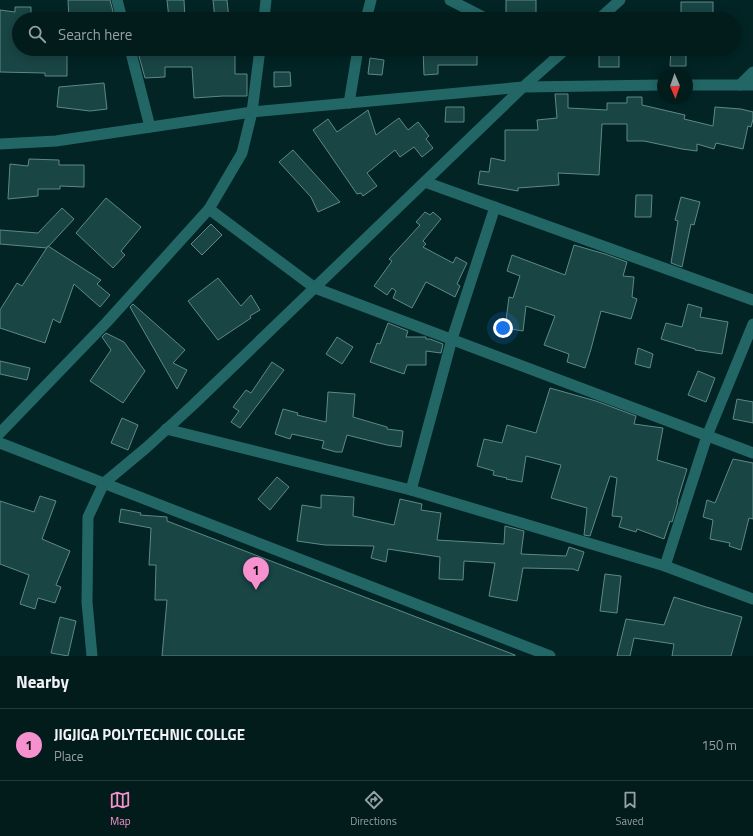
<!DOCTYPE html>
<style>
:root{--surface:#021b1b;--page:#102828;--text:#f1f3f6;--muted:#96a1a3;--line:#23393a;--accent:#f790ce}
body{margin:0;font-family:"Titillium Web",sans-serif;background:var(--page);color:var(--text)}
.compass{position:absolute;left:657px;top:68px;width:36px;height:36px;border-radius:50%;background:var(--surface);box-shadow:0 2px 10px #0003;rotate:178deg}
.you{position:absolute;left:503px;top:328px;width:14px;height:14px;margin:-10px;border:3px solid #fff;border-radius:50%;background:#1a73e8;box-shadow:0 0 0 6px #1a73e833}
.badge{display:grid;place-items:center;width:26px;height:26px;border-radius:50%;background:var(--accent);color:#111;font-size:13px;font-weight:700}
.pin{position:absolute;translate:-50% -33px;filter:drop-shadow(0 1px 2px #0008)}
.pin::after{content:'';position:absolute;top:21px;width:14px;height:12px;background:inherit;clip-path:polygon(0 0,100% 0,50% 100%)}
.list{margin:0;padding:0;list-style:none}
h2{display:flex;justify-content:space-between;align-items:center;height:52px;margin:0;padding:0 16px;font-size:17px}
h2 small{font-size:13px;font-weight:400;color:var(--muted)}
.list li{display:grid;grid-template-columns:26px 1fr auto;gap:12px;align-items:center;box-sizing:border-box;height:72px;padding:0 16px;border-top:1px solid var(--line)}
.list b{display:block;font-size:15px;white-space:nowrap}
.list p{margin:0;font-size:13px;white-space:nowrap;color:var(--muted)}
.list em{font-size:13px;font-style:normal;color:var(--muted)}
.icon{flex:none;width:22px;height:22px;fill:none;stroke:currentColor;stroke-width:2;stroke-linecap:round;stroke-linejoin:round}
.map{position:relative;flex:none;width:753px;height:656px;overflow:hidden}
.search{position:absolute;background:var(--surface);box-shadow:0 2px 10px #0003;left:12px;right:12px;top:12px;height:44px;display:flex;align-items:center;gap:10px;box-sizing:border-box;padding:0 14px;border-radius:22px;color:var(--muted);font-size:15px}
.sheet{height:124px;background:var(--surface)}
nav{display:flex;justify-content:space-around;align-items:center;box-sizing:border-box;height:56px;border-top:1px solid var(--line);background:var(--surface);font-size:11px;color:var(--muted)}
nav a{display:grid;justify-items:center;gap:2px}
nav .on{color:var(--accent)}
.map>svg:first-child{display:block}
.building{fill:#194545;stroke:#5d8989}
.lines{fill:none;stroke-linecap:round;stroke-linejoin:round}
.minor{stroke:#226766;stroke-width:11}
.tertiary{stroke:#226766;stroke-width:11}
</style>
<div class="map">
<svg width="753" height="656" viewBox="0 0 753 656">
<rect width="100%" height="100%" fill="#022424"/>
<!-- building -->
<g class="building">
<polygon points="68,0 110,0 115,19 69,19"/>
<polygon points="167,0 184,0 185,18 169,19"/>
<polygon points="213,0 227,0 229,19 215,19"/>
<rect x="506" y="0" width="30" height="19"/>
<rect x="681" y="2" width="32" height="17"/>
<polygon points="15,7 31,7 31,19 19,19 19,49 67,49 67,76 45,76 45,73 0,72 0,10 15,12"/>
<polygon points="137,49 235,50 235,74 247,74 247,96 223,96 194,98 192,67 165,67 165,77 145,78"/>
<polygon points="423,49 477,49 477,65 438,65 438,74 424,75"/>
<rect x="599" y="49" width="20" height="18"/>
<polygon points="671,49 686,49 686,66 670,66"/>
<polygon points="370,58 384,60 382,75 368,74"/>
<polygon points="274,72 290,72 291,86 274,87"/>
<polygon points="104,83 107,109 90,111 57,107 59,87"/>
<polygon points="555,94 568,94 568,108 607,110 607,103 627,103 627,97 642,97 642,105 685,115 684,119 713,126 715,107 741,109 753,112 753,119 751,127 748,126 743,149 716,143 714,149 697,144 697,151 682,149 644,141 627,141 627,124 602,124 599,175 558,173 559,185 518,188 518,191 478,184 480,171 489,172 491,158 505,161 505,130 538,130 537,120 557,118"/>
<polygon points="446,107 464,107 464,122 445,122"/>
<polygon points="368,110 376,135 399,118 408,130 418,122 429,136 426,139 433,148 422,157 414,147 400,157 395,150 367,173 377,186 363,196 361,193 357,194 313,130 328,119 337,132"/>
<polygon points="293,150 340,202 318,212 311,197 279,162"/>
<polygon points="29,159 59,160 59,165 84,165 84,187 60,186 60,189 38,189 38,196 8,199 10,164 28,166"/>
<polygon points="636,195 652,195 651,217 635,217"/>
<polygon points="681,197 700,202 694,225 691,224 682,267 671,263 678,221 675,220"/>
<polygon points="106,198 141,227 121,251 125,255 113,268 76,233"/>
<polygon points="62,208 74,219 47,248 0,244 0,230 38,233"/>
<polygon points="425,212 430,215 433,212 441,219 423,241 426,244 423,247 453,263 456,257 467,263 457,284 460,286 455,297 426,282 412,308 393,298 396,291 392,288 387,295 374,286 392,261 389,259 420,225 416,222"/>
<polygon points="211,224 222,235 202,255 191,244"/>
<polygon points="574,245 605,254 627,262 623,276 634,277 632,297 637,299 631,319 601,311 591,349 585,368 567,362 569,354 544,345 555,316 526,306 523,331 505,328 509,297 513,298 520,276 507,271 512,255 565,275"/>
<polygon points="48,246 101,280 97,284 110,295 100,307 74,284 60,323 53,319 45,343 0,328 0,310 17,283 22,286"/>
<polygon points="218,278 241,306 251,295 260,310 250,316 251,318 218,340 188,301"/>
<polygon points="133,304 185,350 173,363 187,370 177,389 130,307"/>
<polygon points="688,304 702,308 700,317 728,322 722,354 695,350 695,349 661,339 666,323 682,327"/>
<polygon points="388,323 408,331 406,337 426,337 426,339 430,339 443,344 441,353 426,351 426,365 407,365 404,374 370,362 377,343 380,344"/>
<polygon points="106,333 124,342 145,371 123,403 90,381 111,350 102,337"/>
<polygon points="337,337 353,347 342,364 326,354"/>
<polygon points="638,348 653,354 650,368 635,364"/>
<polygon points="0,361 30,368 27,380 0,374"/>
<polygon points="272,362 284,370 240,428 231,422 239,411 233,407 246,390 251,393"/>
<polygon points="698,371 715,378 706,402 688,395"/>
<polygon points="550,388 596,401 636,416 634,424 663,428 657,460 687,469 677,502 678,502 672,522 670,521 664,539 637,529 636,532 619,527 622,517 612,516 617,478 610,476 590,536 584,535 587,508 551,498 561,465 526,456 522,482 506,479 507,478 493,475 494,471 477,466 484,439 502,443 507,425 536,433"/>
<polygon points="328,392 355,394 353,417 387,427 387,429 403,431 401,447 387,445 347,435 342,452 336,452 322,448 324,441 292,434 290,439 275,434 283,409 298,413 297,415 326,422"/>
<polygon points="737,399 753,402 753,423 733,419"/>
<polygon points="122,418 138,425 128,450 111,443"/>
<polygon points="733,459 753,463 753,519 749,518 741,550 729,546 730,543 710,539 713,520 703,517 707,500 715,503"/>
<polygon points="277,477 289,487 270,510 258,499"/>
<polygon points="321,495 354,497 353,516 394,525 400,499 422,504 421,510 441,513 437,540 504,544 505,526 524,531 521,554 566,556 569,547 584,552 578,571 573,569 523,568 517,601 489,596 495,563 464,561 463,580 439,579 440,557 388,549 386,562 371,558 374,546 325,545 297,541 302,505 321,508"/>
<polygon points="40,496 56,501 42,539 70,551 56,585 61,587 55,603 38,598 35,609 20,604 29,575 0,564 0,501 34,512"/>
<polygon points="121,509 141,513 140,515 167,517 167,521 515,655 515,656 162,656 167,600 155,600 156,565 149,565 151,528 119,522"/>
<polygon points="605,574 621,576 617,613 600,611"/>
<polygon points="674,597 706,607 742,617 731,656 672,656 674,644 634,638 630,656 617,656 626,619 664,625"/>
<polygon points="60,617 76,621 68,656 51,653"/>
</g>
<g class="lines">
<!-- minor -->
<g class="minor">
<polyline points="117,0 122,19"/>
<polyline points="450,0 487,19"/>
<polyline points="264,19 266,0"/>
<polyline points="366,19 371,0"/>
<polyline points="130,49 150,127"/>
<polyline points="547,49 559,55"/>
<polyline points="687,85 753,85"/>
<polyline points="740,85 753,72"/>
<polyline points="349,103 358,49"/>
<polyline points="0,144 56,141 252,112 523,87 663,85"/>
<polyline points="425,182 753,300"/>
<polyline points="209,209 315,288 753,453"/>
<polyline points="166,429 411,490 665,566 753,599"/>
<polyline points="0,433 106,323 209,209 242,153 252,112 260,49"/>
<polyline points="0,443 550,656"/>
<polyline points="411,490 452,339 495,207"/>
<polyline points="665,566 707,436 753,324"/>
</g>
<!-- tertiary -->
<g class="tertiary">
<polyline points="599,19 620,0"/>
<polyline points="92,656 87,602 88,517 104,483 146,448 193,405 523,87 566,49"/>
</g>
</g>
</svg>
<svg class="compass" viewBox="-18 -18 36 36"><path d="M0-13l5 13h-10z" fill="#e53935"/><path d="M0 13l5-13h-10z" fill="#96a1a3"/></svg>
<div class="you"></div>
<div class="pin badge" style="left:256px;top:590px">1</div>
<div class="search"><svg class="icon" aria-label="search" viewBox="0 0 24 24"><circle cx="10" cy="10" r="6"/><path d="M15 15l6 6"/></svg>Search here</div>
</div>
<section class="sheet">
<h2>Nearby<small></small></h2>
<ul class="list">
<li><span class="badge">1</span><div><b>JIGJIGA POLYTECHNIC COLLGE</b><p>Place</p></div><em>150 m</em></li>
</ul>
</section>
<nav>
<a class="on"><svg class="icon" aria-label="map" viewBox="0 0 24 24"><path d="M3 6l6-2 6 2 6-2v14l-6 2-6-2-6 2zM9 4v14M15 6v14"/></svg>Map</a>
<a><svg class="icon" aria-label="directions" viewBox="0 0 24 24"><path d="M12 3l9 9-9 9-9-9zM9 14v-3h6M13 9l2 2-2 2"/></svg>Directions</a>
<a><svg class="icon" aria-label="saved" viewBox="0 0 24 24"><path d="M7 4h10v16l-5-4-5 4z"/></svg>Saved</a>
</nav>
